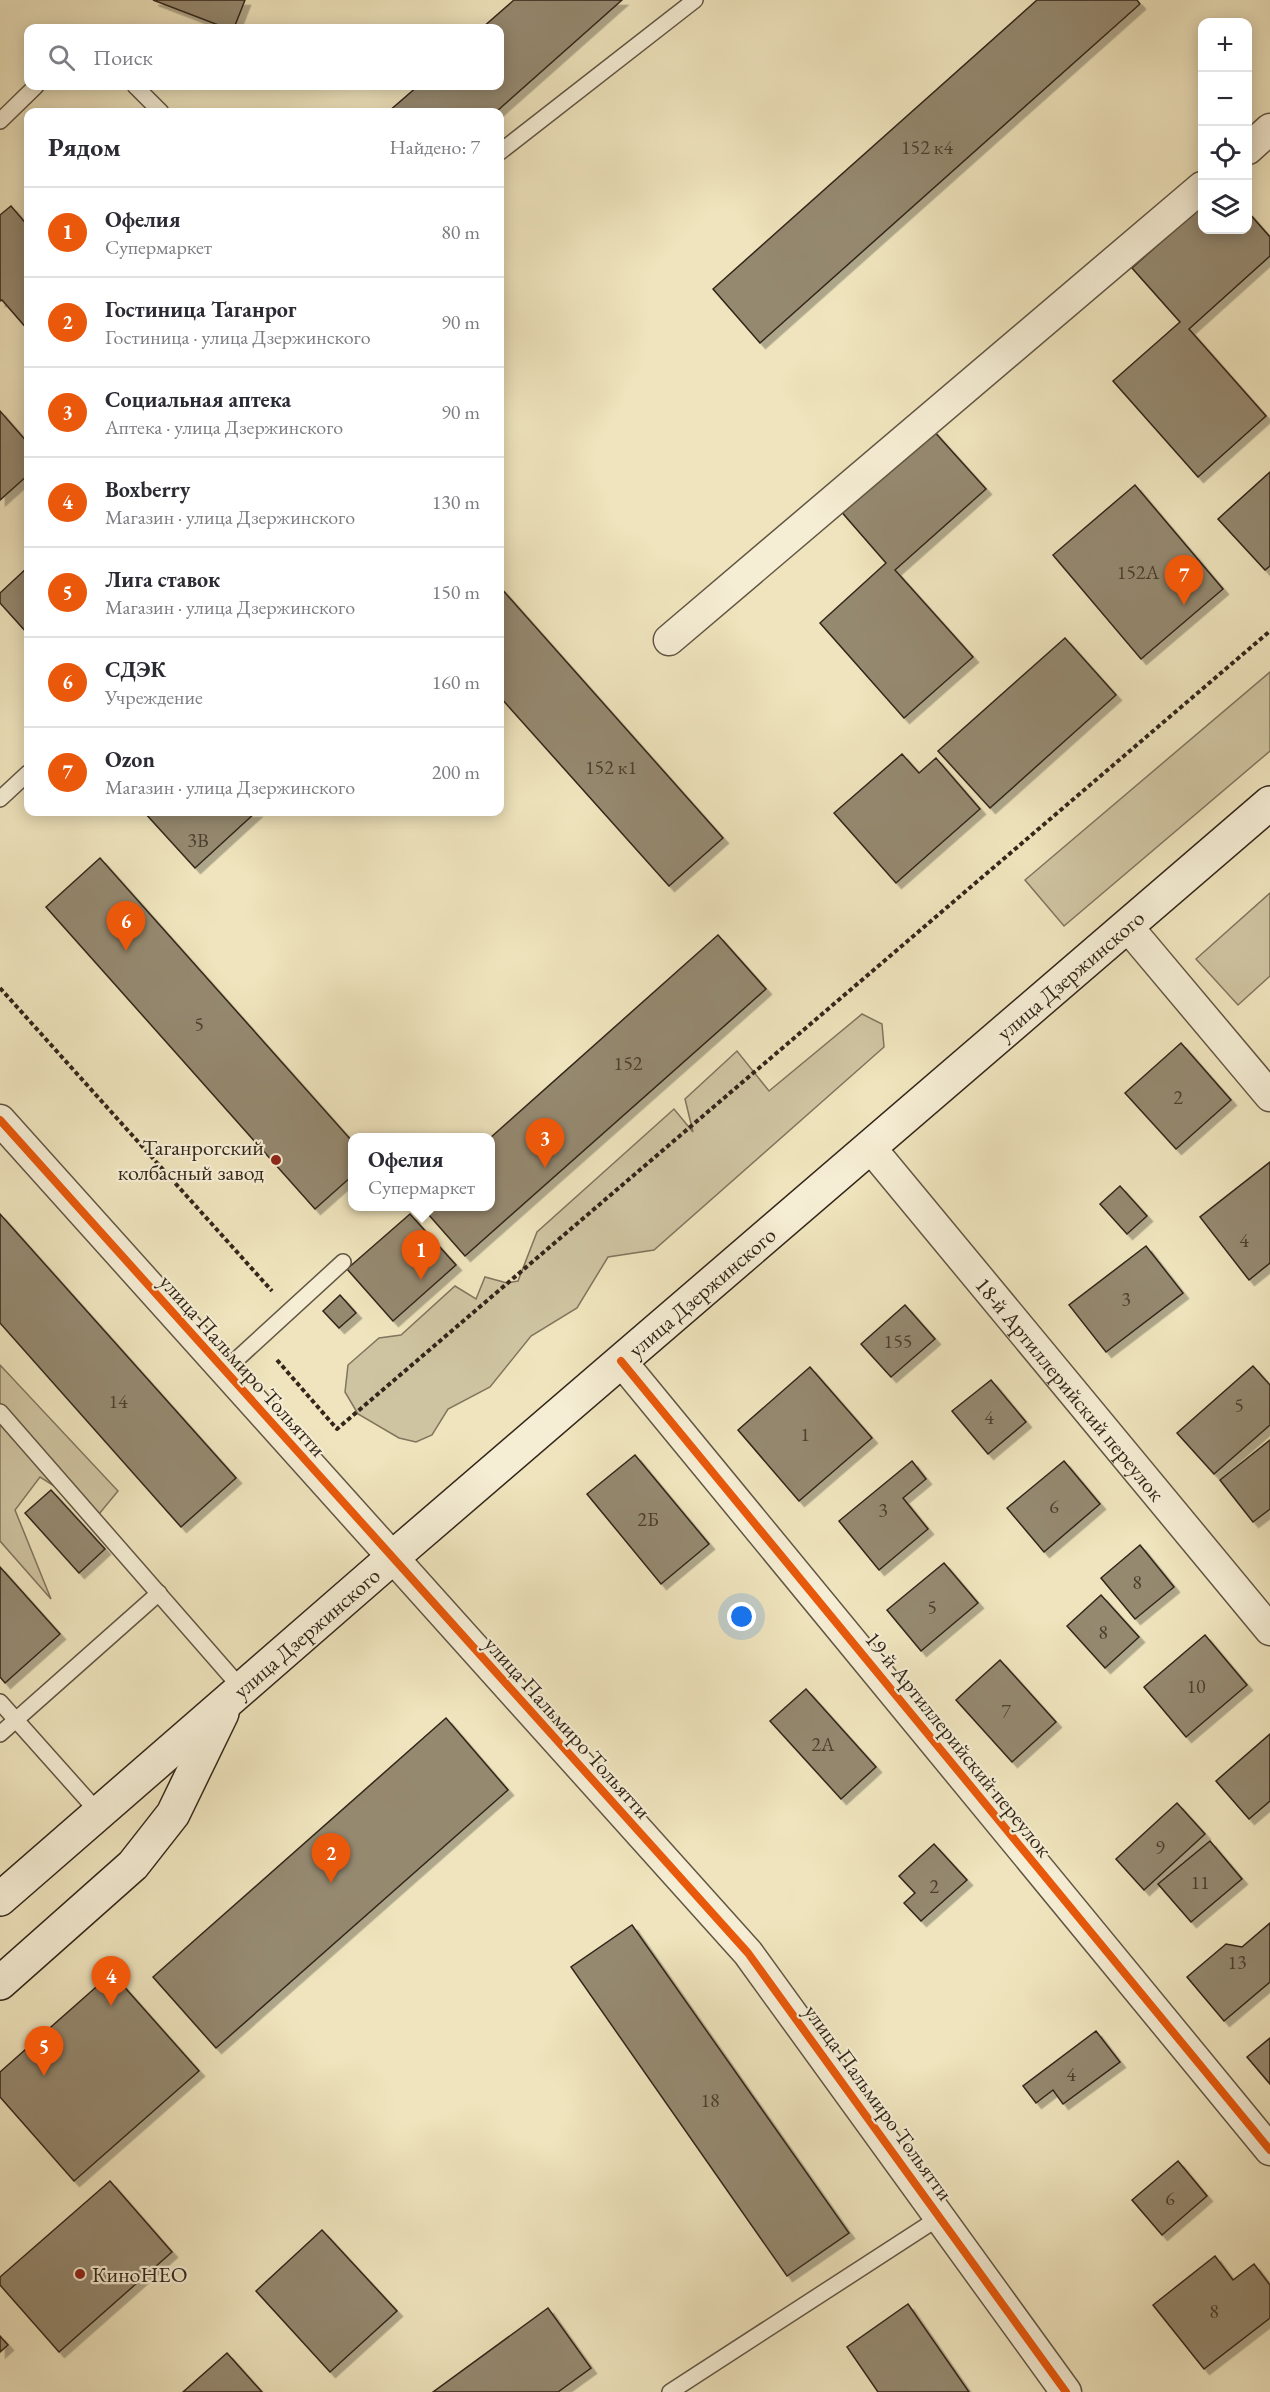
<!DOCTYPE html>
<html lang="ru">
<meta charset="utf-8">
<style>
:root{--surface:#fff;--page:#f2f2f3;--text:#2b2b33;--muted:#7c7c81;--line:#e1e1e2;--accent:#ea580c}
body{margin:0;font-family:"EB Garamond",serif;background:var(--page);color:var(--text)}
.controls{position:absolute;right:18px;top:18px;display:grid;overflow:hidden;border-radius:12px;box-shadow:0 3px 15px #0003}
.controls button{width:54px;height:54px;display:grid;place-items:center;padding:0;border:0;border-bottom:2px solid var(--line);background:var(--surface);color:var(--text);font:30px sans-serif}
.you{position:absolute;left:742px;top:1617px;width:21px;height:21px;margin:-15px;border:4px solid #fff;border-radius:50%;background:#1a73e8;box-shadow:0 0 0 9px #1a73e833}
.badge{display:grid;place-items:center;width:39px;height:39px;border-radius:50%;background:var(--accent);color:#fff;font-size:20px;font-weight:700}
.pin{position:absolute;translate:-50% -50px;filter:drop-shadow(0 2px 3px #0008)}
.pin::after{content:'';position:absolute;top:32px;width:21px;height:18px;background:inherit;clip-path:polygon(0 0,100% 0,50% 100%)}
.popup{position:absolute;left:348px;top:1133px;width:147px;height:78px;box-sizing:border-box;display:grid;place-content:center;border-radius:12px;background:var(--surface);filter:drop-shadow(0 2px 4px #0005);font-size:20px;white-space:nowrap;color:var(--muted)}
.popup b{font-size:22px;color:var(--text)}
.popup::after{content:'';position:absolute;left:50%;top:100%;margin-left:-12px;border:12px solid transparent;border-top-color:var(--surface)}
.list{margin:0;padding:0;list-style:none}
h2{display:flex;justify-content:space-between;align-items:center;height:78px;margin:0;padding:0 24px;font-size:26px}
h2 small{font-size:20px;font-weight:400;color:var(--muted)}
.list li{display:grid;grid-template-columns:39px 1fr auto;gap:18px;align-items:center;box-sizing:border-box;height:90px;padding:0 24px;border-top:2px solid var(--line)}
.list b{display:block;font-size:22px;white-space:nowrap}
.list p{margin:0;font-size:20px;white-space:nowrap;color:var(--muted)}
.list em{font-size:20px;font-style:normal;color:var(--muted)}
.icon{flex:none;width:33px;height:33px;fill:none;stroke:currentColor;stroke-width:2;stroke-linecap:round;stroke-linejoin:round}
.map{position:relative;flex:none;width:1270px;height:2392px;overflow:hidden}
.search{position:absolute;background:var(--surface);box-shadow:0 3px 15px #0003;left:24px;top:24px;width:480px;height:66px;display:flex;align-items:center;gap:15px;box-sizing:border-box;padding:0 21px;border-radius:12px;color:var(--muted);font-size:22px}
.panel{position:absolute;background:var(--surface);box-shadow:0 3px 15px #0003;left:24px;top:108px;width:480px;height:708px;border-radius:12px}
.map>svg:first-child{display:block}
.green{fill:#cfc4a1;stroke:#81755e;stroke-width:1.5}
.building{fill:#95896f;stroke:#33261a;stroke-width:1.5;filter:url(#shadow)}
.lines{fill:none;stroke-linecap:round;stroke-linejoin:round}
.lane-casing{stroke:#625643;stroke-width:18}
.street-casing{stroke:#625643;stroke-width:33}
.secondary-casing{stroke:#33261a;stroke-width:36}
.path{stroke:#33261a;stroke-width:4;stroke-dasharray:4.5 3;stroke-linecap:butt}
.lane{stroke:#f5edd4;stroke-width:15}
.street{stroke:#f5edd4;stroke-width:30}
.secondary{stroke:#f5edd4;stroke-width:33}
.cycleway-casing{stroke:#f5edd4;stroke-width:11}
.cycleway{stroke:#e8590c;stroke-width:8}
.poi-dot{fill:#8f2418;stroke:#f5edd4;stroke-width:2}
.labels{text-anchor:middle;stroke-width:4.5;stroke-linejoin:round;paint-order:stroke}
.number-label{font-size:20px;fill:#4c3f2f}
.street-label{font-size:22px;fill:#33261a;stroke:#f5edd4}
.poi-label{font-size:22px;fill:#33261a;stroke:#f5edd4;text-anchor:end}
</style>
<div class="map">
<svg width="1270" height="2392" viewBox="0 0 1270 2392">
<defs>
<filter id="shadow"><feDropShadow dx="5.5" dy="5.5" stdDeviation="0" flood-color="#0004"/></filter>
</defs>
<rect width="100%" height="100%" fill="#efe4bd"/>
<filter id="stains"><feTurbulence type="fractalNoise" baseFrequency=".00333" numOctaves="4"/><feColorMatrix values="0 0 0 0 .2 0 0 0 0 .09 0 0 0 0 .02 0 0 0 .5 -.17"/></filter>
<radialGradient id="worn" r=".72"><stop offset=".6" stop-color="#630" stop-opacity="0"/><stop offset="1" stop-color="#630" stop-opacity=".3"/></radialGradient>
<!-- green -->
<g class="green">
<polygon points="1270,672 1270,751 1064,926 1025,880"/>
<polygon points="1270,893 1270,976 1238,1005 1196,959"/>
<polygon points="862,1014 882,1024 884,1047 654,1250 608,1257 577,1308 531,1336 490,1387 448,1409 432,1435 416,1442 399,1438 358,1414 345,1392 348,1365 379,1338 401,1335 455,1286 476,1299 485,1277 507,1283 518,1281 537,1232 674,1109 693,1132 685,1099 737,1051 769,1091"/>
<polygon points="0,1365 118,1491 99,1514 40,1477 15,1510 51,1599 0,1541"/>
</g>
<!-- building -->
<g class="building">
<polygon points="153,0 245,0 234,28 226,28"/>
<polygon points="514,0 622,0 496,112 388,112 418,86 500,86 500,28 482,28"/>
<polygon points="1037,0 1137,0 1140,4 760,343 713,289"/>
<polygon points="1202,205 1202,230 1248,230 1248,212 1270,237 1270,256 1189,329 1266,416 1198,477 1113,381 1180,322 1132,268"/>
<polygon points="11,206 28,226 28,330 2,300 0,301 0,215"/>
<polygon points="0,411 28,443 28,475 0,500"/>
<polygon points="931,428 986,489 895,570 973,657 904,718 820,623 886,563 839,509"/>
<polygon points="1270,472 1270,566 1265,570 1218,519"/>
<polygon points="1135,485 1223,589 1141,659 1053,555"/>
<polygon points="28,567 28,634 0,603 0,593"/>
<polygon points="500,587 723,838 669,886 500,697"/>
<polygon points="1065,638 1116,695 990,808 938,751"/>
<polygon points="902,754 919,773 936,758 980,809 896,883 834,813"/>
<polygon points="144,812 256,812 195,868"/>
<polygon points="100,858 352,1141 352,1176 315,1209 46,907"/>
<polygon points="718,935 766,989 465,1256 421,1206 490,1206 490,1138"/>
<polygon points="1181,1043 1231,1100 1176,1149 1125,1093"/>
<polygon points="1270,1162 1270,1263 1249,1280 1200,1217"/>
<polygon points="1120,1186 1147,1216 1127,1234 1100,1204"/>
<polygon points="0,1214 236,1478 181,1527 0,1323"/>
<polygon points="410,1214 456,1265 393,1321 347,1269"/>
<polygon points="1146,1246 1183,1293 1106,1352 1069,1305"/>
<polygon points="340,1295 356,1313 339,1328 323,1311"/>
<polygon points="905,1305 935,1339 891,1377 861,1344"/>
<polygon points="1253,1366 1270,1385 1270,1425 1214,1474 1177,1433"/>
<polygon points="810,1367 872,1438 799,1501 738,1430"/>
<polygon points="991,1380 1026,1422 988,1454 952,1411"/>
<polygon points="1270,1440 1270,1509 1253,1522 1220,1480"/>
<polygon points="635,1455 709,1544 661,1584 587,1494"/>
<polygon points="912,1461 926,1479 903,1498 928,1529 879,1570 839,1521"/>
<polygon points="1064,1461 1100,1504 1044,1552 1007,1508"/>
<polygon points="51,1490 105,1549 79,1573 25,1513"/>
<polygon points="1140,1545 1174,1587 1135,1619 1101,1578"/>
<polygon points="944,1563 978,1603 921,1651 887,1610"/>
<polygon points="0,1567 60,1634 5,1683 0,1677"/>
<polygon points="1101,1595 1139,1637 1105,1668 1067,1626"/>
<polygon points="1205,1635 1247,1685 1186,1737 1144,1687"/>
<polygon points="1000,1660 1056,1722 1012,1762 956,1700"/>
<polygon points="806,1689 876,1767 841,1799 770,1721"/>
<polygon points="446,1718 508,1790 216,2048 153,1977"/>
<polygon points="1270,1734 1270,1801 1249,1819 1216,1781"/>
<polygon points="1177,1803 1205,1834 1144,1890 1116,1859"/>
<polygon points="1210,1841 1242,1879 1191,1922 1158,1884"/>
<polygon points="934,1844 967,1880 921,1921 904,1903 915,1893 899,1876"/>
<polygon points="1270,1923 1270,1982 1224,2021 1187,1977 1226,1944 1242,1947"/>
<polygon points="632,1925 849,2233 787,2276 571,1967"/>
<polygon points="112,1973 199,2071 74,2181 0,2097 0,2072"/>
<polygon points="1096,2031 1120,2062 1063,2104 1053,2090 1036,2103 1023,2086"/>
<polygon points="1270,2038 1270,2084 1247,2057"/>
<polygon points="1178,2161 1207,2196 1162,2235 1132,2200"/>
<polygon points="110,2181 172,2252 59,2352 0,2285 0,2277"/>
<polygon points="322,2230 397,2311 330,2372 256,2291"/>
<polygon points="1215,2256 1233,2280 1254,2264 1270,2285 1270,2318 1204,2369 1153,2305"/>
<polygon points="908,2304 969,2392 878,2392 847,2347"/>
<polygon points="548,2308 591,2368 558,2392 433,2392"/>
<polygon points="0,2336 8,2345 0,2352"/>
<polygon points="227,2353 262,2392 183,2392"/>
</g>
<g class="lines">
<defs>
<g id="lane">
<polyline points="135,86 161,112"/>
<polyline points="0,121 36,86"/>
<polyline points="500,152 695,0"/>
<polyline points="0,799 28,773"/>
<polyline points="224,1371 343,1262"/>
<polyline points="0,1412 242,1689"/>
<polyline points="0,1702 99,1813"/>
<polyline points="0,1734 159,1593"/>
<polyline points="670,2392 940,2217"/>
</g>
<g id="street">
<polyline points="1248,149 1270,129"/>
<polyline points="669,640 1202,187"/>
<polyline points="1127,926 1270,1096"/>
<polyline points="0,1120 748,1953 1066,2392"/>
<path id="s1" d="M870,1147L1270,1630"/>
<polyline points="621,1361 1270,2150"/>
</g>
<g id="secondary">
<path id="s2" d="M0,1899L392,1558L1270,803"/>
<polyline points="0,1983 133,1865 173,1814 222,1713"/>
</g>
</defs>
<!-- lane casing -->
<use href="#lane" class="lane-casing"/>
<!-- street casing -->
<use href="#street" class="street-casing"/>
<!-- secondary casing -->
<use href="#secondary" class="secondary-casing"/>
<!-- path -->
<g class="path">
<polyline points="0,988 272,1291"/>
<polyline points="277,1360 337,1429 1270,631"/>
</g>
<!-- lane -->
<use href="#lane" class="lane"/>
<!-- street -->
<use href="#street" class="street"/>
<!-- secondary -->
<use href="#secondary" class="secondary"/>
<defs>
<g id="cycleway">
<polyline points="0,1120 748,1953 1066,2392"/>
<polyline points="621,1361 1270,2150"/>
</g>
</defs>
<!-- cycleway casing -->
<use href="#cycleway" class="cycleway-casing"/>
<!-- cycleway -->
<use href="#cycleway" class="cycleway"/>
</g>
<!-- markers -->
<g class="poi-dot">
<circle cx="276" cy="1160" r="6"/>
<circle cx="80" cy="2274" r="6"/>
</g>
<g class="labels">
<!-- number labels -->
<g class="number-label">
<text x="927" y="154">152 к4</text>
<text x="1138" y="579">152А</text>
<text x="611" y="774">152 к1</text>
<text x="198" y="847">3В</text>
<text x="199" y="1031">5</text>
<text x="628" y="1070">152</text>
<text x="1178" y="1104">2</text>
<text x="1244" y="1247">4</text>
<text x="1126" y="1306">3</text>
<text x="898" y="1348">155</text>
<text x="118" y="1408">14</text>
<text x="1239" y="1412">5</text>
<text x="989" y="1424">4</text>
<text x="805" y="1441">1</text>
<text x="1054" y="1513">6</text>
<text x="883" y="1517">3</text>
<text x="648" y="1526">2Б</text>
<text x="1137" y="1589">8</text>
<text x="932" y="1614">5</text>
<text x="1103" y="1639">8</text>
<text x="1196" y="1693">10</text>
<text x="1006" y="1718">7</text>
<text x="823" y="1751">2А</text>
<text x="1160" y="1854">9</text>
<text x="1200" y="1889">11</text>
<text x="934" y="1893">2</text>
<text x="1237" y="1969">13</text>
<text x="1071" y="2081">4</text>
<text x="710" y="2107">18</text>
<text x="1170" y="2205">6</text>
<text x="1214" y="2318">8</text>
</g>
<!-- street labels -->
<g class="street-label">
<text dy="8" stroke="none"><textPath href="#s2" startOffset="1414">улица Дзержинского</textPath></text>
<text dy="8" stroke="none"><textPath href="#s2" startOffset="928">улица Дзержинского</textPath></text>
<text transform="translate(243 1365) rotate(48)" y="8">улица Пальмиро Тольятти</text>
<text dy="8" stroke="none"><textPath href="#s1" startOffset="314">18-й Артиллерийский переулок</textPath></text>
<text dy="8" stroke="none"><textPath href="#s2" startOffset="406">улица Дзержинского</textPath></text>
<text transform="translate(568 1727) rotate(48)" y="8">улица Пальмиро Тольятти</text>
<text transform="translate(959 1744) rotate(51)" y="8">19-й Артиллерийский переулок</text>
<text transform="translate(879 2102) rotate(54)" y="8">улица Пальмиро Тольятти</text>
</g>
<!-- poi labels -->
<g class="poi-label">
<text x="264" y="1155">Таганрогский<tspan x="264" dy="25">колбасный завод</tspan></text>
<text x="92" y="2282" text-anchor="start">КиноНЕО</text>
</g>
</g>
<rect width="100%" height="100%" filter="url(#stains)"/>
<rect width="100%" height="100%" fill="url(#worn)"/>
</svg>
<div class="controls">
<button>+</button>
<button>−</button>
<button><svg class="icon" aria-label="locate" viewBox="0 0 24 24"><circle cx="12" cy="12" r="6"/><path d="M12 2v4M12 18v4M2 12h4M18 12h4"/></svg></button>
<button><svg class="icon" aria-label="layers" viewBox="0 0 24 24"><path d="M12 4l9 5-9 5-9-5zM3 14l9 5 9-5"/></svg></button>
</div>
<div class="you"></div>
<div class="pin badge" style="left:421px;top:1280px">1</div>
<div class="popup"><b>Офелия</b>Супермаркет</div>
<div class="pin badge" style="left:331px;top:1883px">2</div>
<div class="pin badge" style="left:545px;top:1168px">3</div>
<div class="pin badge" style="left:111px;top:2006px">4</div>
<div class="pin badge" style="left:44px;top:2076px">5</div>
<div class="pin badge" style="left:126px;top:951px">6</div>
<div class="pin badge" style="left:1184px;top:605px">7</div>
<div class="search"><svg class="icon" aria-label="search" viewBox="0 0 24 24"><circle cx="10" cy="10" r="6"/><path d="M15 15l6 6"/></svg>Поиск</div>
<section class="panel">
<h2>Рядом<small>Найдено: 7</small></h2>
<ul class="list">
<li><span class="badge">1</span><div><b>Офелия</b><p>Супермаркет</p></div><em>80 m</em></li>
<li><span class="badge">2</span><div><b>Гостиница Таганрог</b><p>Гостиница · улица Дзержинского</p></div><em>90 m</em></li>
<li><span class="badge">3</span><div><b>Социальная аптека</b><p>Аптека · улица Дзержинского</p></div><em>90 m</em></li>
<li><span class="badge">4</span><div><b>Boxberry</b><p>Магазин · улица Дзержинского</p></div><em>130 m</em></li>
<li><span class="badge">5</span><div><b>Лига ставок</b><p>Магазин · улица Дзержинского</p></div><em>150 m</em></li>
<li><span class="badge">6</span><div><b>СДЭК</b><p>Учреждение</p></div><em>160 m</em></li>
<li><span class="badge">7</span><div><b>Ozon</b><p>Магазин · улица Дзержинского</p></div><em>200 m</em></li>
</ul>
</section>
</div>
